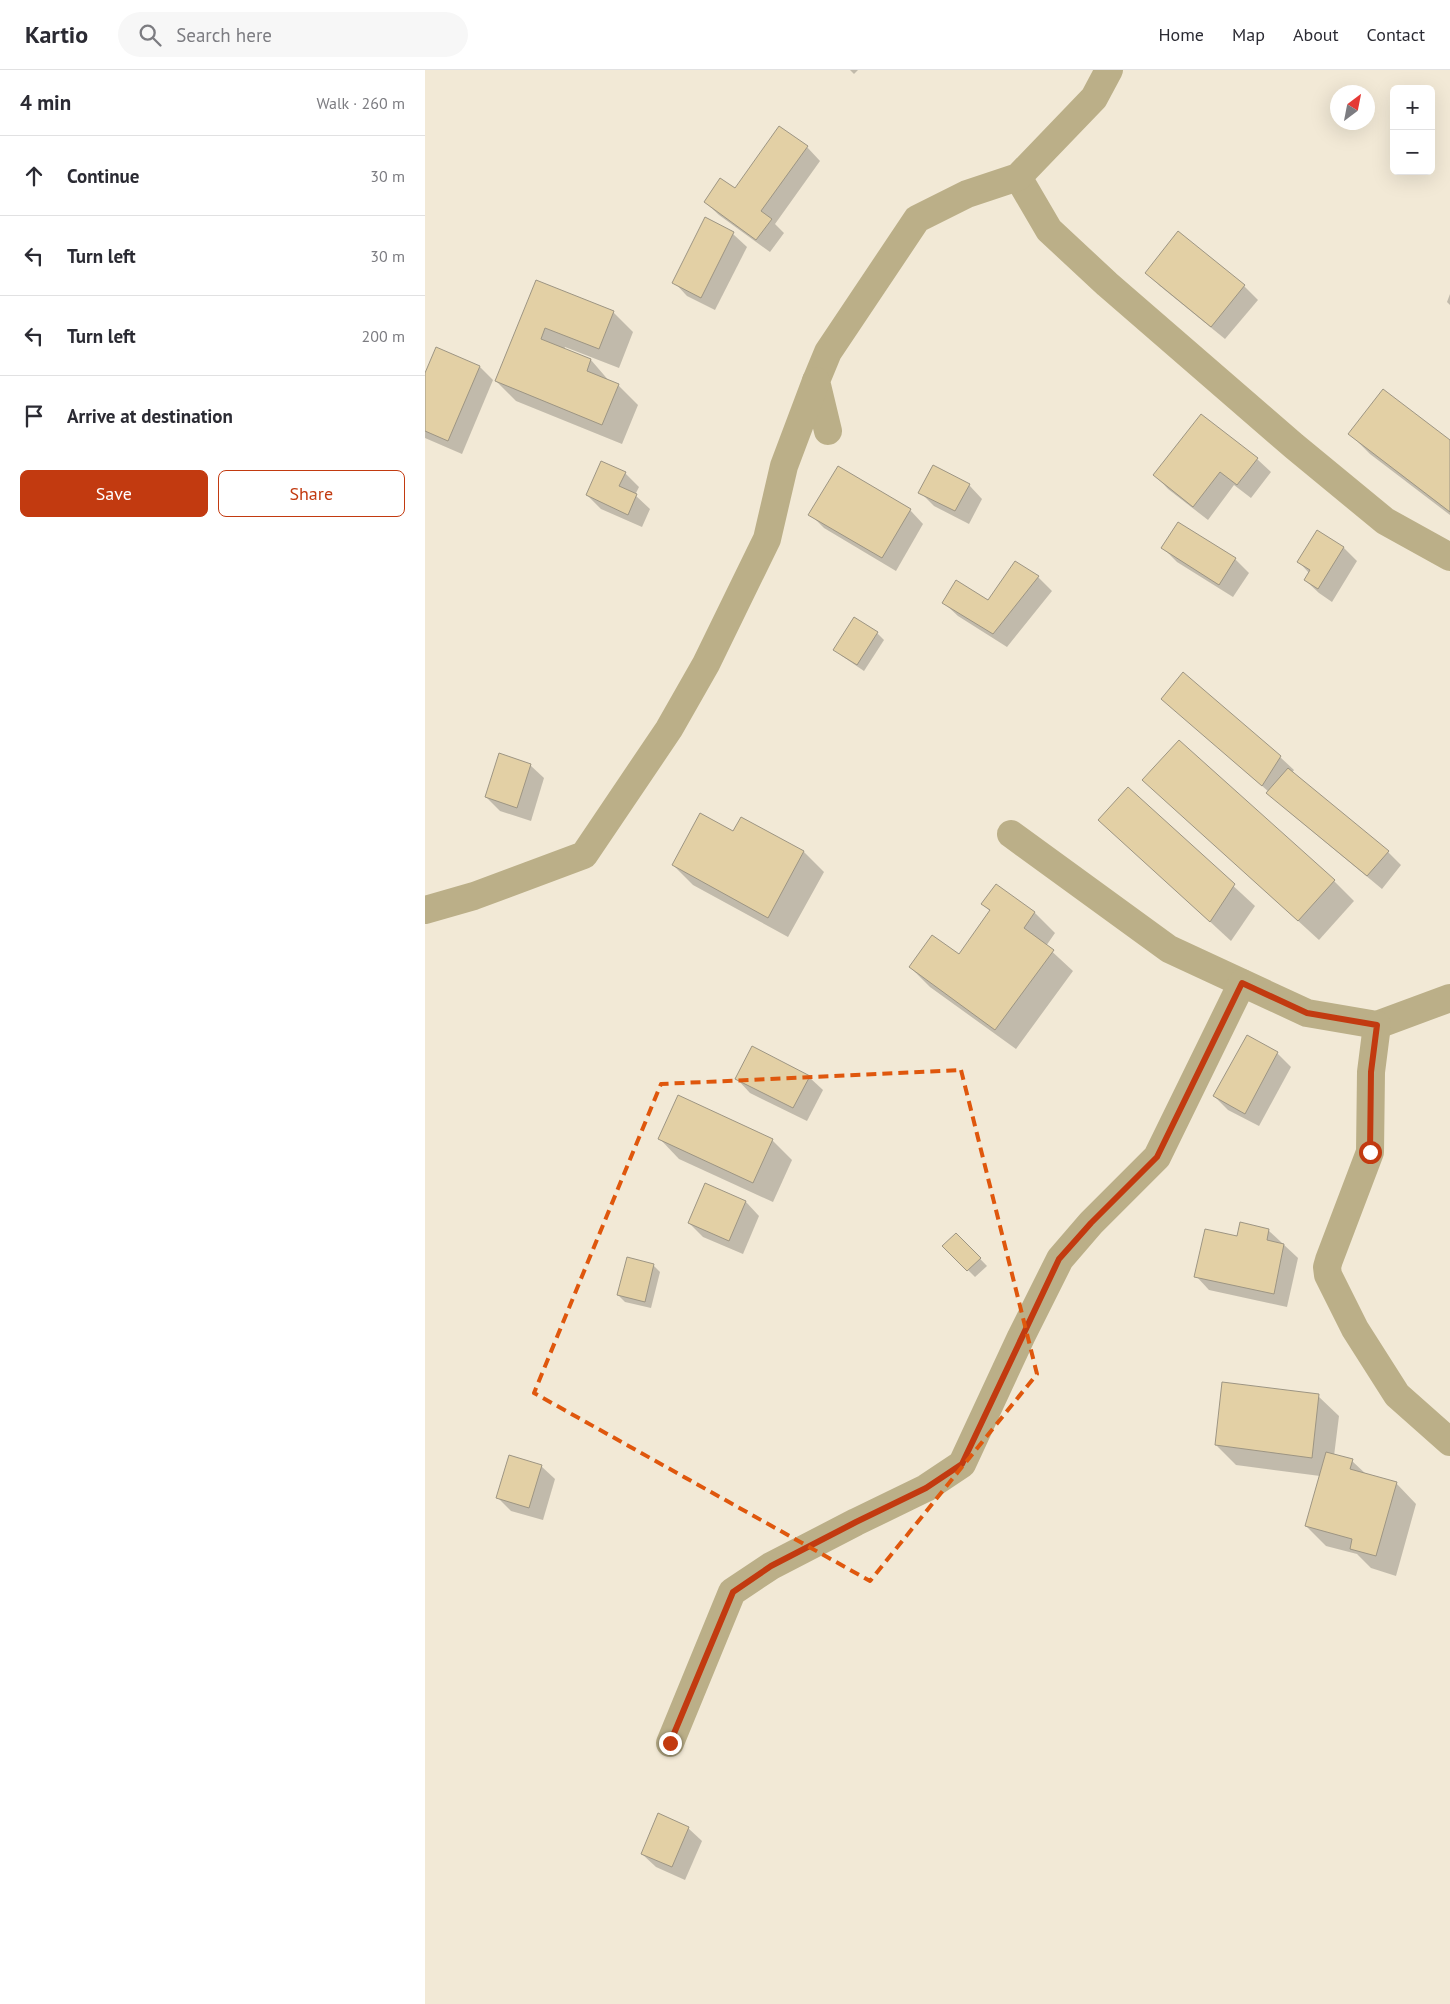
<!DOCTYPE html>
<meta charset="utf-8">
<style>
:root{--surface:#fff;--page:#f7f7f7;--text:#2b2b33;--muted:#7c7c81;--line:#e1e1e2;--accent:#c23a10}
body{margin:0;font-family:"PT Sans",sans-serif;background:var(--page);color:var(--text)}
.controls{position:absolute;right:15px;top:15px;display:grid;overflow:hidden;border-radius:8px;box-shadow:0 5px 20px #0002}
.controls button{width:45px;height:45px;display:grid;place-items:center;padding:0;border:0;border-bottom:1px solid var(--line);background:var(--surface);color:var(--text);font:25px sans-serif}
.compass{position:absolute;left:905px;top:15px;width:45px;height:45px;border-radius:50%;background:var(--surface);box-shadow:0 5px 20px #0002;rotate:32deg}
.stop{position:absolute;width:15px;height:15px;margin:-11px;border:4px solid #c23a10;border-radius:50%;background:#fff}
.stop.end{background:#c23a10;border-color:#fff;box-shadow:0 1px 5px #0008}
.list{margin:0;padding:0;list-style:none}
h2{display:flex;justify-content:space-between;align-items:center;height:65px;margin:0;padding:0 20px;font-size:21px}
h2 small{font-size:16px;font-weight:400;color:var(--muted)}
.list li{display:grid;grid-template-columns:32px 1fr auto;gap:15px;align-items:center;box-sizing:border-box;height:80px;padding:0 20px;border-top:1px solid var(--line)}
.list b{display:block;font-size:19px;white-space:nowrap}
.list em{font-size:16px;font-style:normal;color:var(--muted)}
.actions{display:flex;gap:10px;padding:15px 20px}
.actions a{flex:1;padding:11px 0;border:1px solid var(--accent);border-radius:8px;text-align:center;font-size:18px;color:var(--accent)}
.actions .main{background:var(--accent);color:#fff}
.icon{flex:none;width:28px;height:28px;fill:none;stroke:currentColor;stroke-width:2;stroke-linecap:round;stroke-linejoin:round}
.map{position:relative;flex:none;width:1025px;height:1934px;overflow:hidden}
header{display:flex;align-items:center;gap:30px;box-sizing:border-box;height:70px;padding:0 25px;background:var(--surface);border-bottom:1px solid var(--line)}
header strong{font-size:24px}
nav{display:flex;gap:28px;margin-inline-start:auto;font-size:18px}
.search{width:350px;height:45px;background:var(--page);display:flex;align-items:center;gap:12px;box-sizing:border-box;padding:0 18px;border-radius:28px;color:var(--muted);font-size:19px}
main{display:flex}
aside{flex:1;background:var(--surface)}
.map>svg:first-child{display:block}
.shadow{fill:#0003}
.building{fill:#e3d0a5;stroke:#9d9583}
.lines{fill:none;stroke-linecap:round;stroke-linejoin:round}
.minor{stroke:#bbaf88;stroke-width:28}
.route{stroke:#c23a10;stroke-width:6}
.marked{fill:none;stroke:#df570d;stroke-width:4;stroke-dasharray:10 6;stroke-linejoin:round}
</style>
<header>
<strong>Kartio</strong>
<div class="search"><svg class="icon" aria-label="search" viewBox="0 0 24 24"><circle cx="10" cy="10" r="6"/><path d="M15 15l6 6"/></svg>Search here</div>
<nav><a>Home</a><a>Map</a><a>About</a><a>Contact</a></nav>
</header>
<main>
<aside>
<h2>4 min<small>Walk · 260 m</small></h2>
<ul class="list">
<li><svg class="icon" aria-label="ahead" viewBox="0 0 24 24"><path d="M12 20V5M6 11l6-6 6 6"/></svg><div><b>Continue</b></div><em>30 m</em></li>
<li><svg class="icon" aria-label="left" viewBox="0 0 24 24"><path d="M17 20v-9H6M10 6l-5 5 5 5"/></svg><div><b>Turn left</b></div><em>30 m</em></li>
<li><svg class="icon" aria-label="left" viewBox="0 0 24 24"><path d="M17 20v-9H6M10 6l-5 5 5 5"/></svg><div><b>Turn left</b></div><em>200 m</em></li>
<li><svg class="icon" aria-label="arrive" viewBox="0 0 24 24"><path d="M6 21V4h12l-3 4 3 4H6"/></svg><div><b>Arrive at destination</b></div></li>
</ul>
<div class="actions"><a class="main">Save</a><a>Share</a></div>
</aside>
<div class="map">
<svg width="1025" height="1934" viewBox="0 0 1025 1934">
<rect width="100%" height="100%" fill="#f2e9d6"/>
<!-- shadow -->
<g class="shadow">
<polygon points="425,0 433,0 429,4"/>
<polygon points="382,77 395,91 350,154 359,163 345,182 294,145 280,132 310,119"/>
<polygon points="281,149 308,164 322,177 290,240 262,226 249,212"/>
<polygon points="721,203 819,216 833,230 800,269 735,216"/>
<polygon points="111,212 188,242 208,262 194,298 140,277 139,280 166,290 185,312 193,315 213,335 197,374 91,331 71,311"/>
<polygon points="1025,224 1025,235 1022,232"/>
<polygon points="55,297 68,310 37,384 0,368 0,306"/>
<polygon points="925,364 1025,372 1025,445 945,384"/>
<polygon points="832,389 846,402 826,428 809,415 783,450 743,419 730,405"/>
<polygon points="200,403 214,417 210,425 225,439 217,457 176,439 162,425"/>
<polygon points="544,415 557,429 544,454 509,436 495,422"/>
<polygon points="485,440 498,454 471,501 399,458 385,444"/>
<polygon points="893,461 919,478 932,491 907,532 894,523 880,510 884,503 874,492"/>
<polygon points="738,478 810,489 824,503 808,527 752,492"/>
<polygon points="613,507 627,521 582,577 533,546 519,533 563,531"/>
<polygon points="430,549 452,563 459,570 439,601 417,586 410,579"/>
<polygon points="738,629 855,687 869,700 867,703 963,782 976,795 957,819 857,736 844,722"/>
<polygon points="105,695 119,708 106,751 75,741 61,727"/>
<polygon points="719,710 909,811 929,831 894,870"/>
<polygon points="703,719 830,836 806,871 675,750"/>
<polygon points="317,748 379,782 399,802 363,867 268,815 248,795 308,763"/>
<polygon points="571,815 610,843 630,863 621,876 648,901 591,979 505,917 485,897 534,886 566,842 557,834"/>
<polygon points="852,983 866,997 834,1056 803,1040 789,1026"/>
<polygon points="384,1007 398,1020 382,1051 325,1023 312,1009"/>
<polygon points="234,1068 347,1070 367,1090 348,1132 254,1089"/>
<polygon points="281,1115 321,1132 334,1146 318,1184 278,1167 264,1153"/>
<polygon points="843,1160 873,1188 862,1237 784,1220 771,1206 813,1168"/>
<polygon points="531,1164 562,1196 550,1207 519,1176"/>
<polygon points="228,1195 235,1202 226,1238 200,1232 193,1225"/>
<polygon points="893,1326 914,1346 909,1386 927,1391 942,1405 971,1413 991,1434 971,1506 946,1498 932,1484 901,1476 881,1456 895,1406 811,1395 791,1375"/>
<polygon points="116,1396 130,1409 118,1450 86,1441 73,1428"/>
<polygon points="263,1758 277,1771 260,1810 231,1797 217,1784"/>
</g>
<!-- building -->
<g class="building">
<polygon points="354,56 383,76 336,141 347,149 331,170 279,132 295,108 310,118"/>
<polygon points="280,147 309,162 276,228 247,213"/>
<polygon points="753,161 820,215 786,257 720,203"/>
<polygon points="111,210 189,241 174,279 120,258 116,269 166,289 162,301 194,314 177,355 70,311"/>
<polygon points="11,277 55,296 23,371 0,361 0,303"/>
<polygon points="958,319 1025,370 1025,442 923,364"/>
<polygon points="776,344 833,388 812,415 795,402 768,437 728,405"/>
<polygon points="176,391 201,402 194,416 212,424 203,445 161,425"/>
<polygon points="508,395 545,414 530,441 493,423"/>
<polygon points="413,396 486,439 457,488 383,445"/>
<polygon points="753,452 811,488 794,515 736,478"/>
<polygon points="892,460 919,477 893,519 879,510 885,500 872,492"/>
<polygon points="590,491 614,506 568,564 517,533 531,510 563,530"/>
<polygon points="429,547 453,562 432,595 408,580"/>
<polygon points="758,602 856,686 837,716 736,629"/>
<polygon points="754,670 910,810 873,851 717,710"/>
<polygon points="74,683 106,694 92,738 60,727"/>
<polygon points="863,698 964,781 942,806 841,723"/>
<polygon points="703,717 810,814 785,852 673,750"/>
<polygon points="275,743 308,761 316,747 379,781 343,848 247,795"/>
<polygon points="571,814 610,842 599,858 629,880 570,960 484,897 507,865 534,884 565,840 556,834"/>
<polygon points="822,965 853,982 820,1044 788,1026"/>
<polygon points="327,976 385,1006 368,1038 310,1009"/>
<polygon points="253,1025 348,1069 328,1113 233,1069"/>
<polygon points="280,1113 321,1131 304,1171 263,1153"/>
<polygon points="815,1152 844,1159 842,1170 859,1174 849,1224 769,1207 780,1159 812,1166"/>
<polygon points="531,1163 556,1188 542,1201 517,1176"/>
<polygon points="202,1187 229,1194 220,1232 192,1225"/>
<polygon points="797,1312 894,1324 887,1388 790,1375"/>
<polygon points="901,1382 928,1389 925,1399 972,1412 951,1486 925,1479 927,1469 880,1456"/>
<polygon points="84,1385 117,1395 104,1438 71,1428"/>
<polygon points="233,1743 264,1757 247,1797 216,1784"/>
</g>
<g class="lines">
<!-- minor -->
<g class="minor">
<polyline points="593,107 624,160 682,214 869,376 960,451 1025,487"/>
<polyline points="403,361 391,311 403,282 492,149 542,124 593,107 669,28 684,0"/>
<polyline points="586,764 744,879 882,943 952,955 1025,928"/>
<polyline points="0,840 49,826 159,785 244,659 281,594 342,469 359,396 391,311"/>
<polyline points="952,955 946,1002 945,1082 904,1190 902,1197 903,1205 930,1259 972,1325 1025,1372"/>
<polyline points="245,1673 307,1522 346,1496 431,1452 501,1418 537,1394 596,1267 635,1189 666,1153 732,1087 817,913"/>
</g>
</g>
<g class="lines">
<!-- route -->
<polyline class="route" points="245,1673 308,1522 346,1496 431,1452 501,1418 537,1394 634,1189 666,1153 732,1087 817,913 882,943 952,955 946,1002 945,1082"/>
</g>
<!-- marked area -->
<path class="marked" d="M536,1000L612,1304L445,1511L109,1323L236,1014Z"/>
</svg>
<div class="controls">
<button>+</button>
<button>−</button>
</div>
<svg class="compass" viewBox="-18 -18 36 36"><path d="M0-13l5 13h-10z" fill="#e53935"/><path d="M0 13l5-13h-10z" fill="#7c7c81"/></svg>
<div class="stop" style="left:945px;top:1082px"></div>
<div class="stop end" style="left:245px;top:1673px"></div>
</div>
</main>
